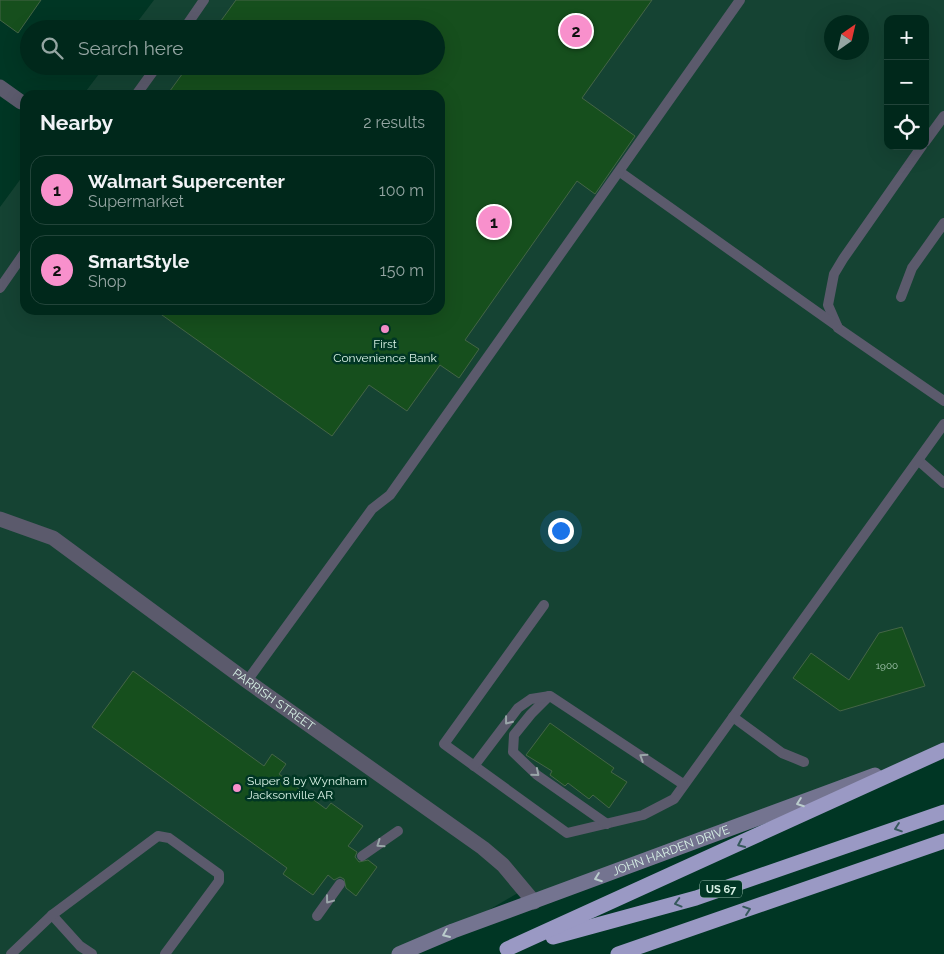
<!DOCTYPE html>
<meta charset="utf-8">
<style>
:root{--surface:#00281b;--page:#0e3428;--text:#f1f3f6;--muted:#95a6a3;--line:#22443a;--accent:#f890cc}
body{margin:0;font-family:Raleway,sans-serif;background:var(--page);color:var(--text)}
.controls{position:absolute;right:15px;top:15px;display:grid;overflow:hidden;border-radius:10px;box-shadow:0 5px 20px #0002}
.controls button{width:45px;height:45px;display:grid;place-items:center;padding:0;border:0;border-bottom:1px solid var(--line);background:var(--surface);color:var(--text);font:25px sans-serif}
.compass{position:absolute;left:824px;top:15px;width:45px;height:45px;border-radius:50%;background:var(--surface);box-shadow:0 5px 20px #0002;rotate:34deg}
.you{position:absolute;left:560px;top:530px;width:18px;height:18px;margin:-12px;border:4px solid #fff;border-radius:50%;background:#1a73e8;box-shadow:0 0 0 8px #1a73e833}
.badge{display:grid;place-items:center;width:32px;height:32px;border-radius:50%;background:var(--accent);color:#111;font-size:16px;font-weight:700}
.pin{position:absolute;translate:-50% -50%;border:2px solid #fff;box-shadow:0 1px 5px #0006}
.list{margin:0;padding:0;list-style:none}
h2{display:flex;justify-content:space-between;align-items:center;height:65px;margin:0;padding:0 20px;font-size:21px}
h2 small{font-size:16px;font-weight:400;color:var(--muted)}
.list li{display:grid;grid-template-columns:32px 1fr auto;gap:15px;align-items:center;box-sizing:border-box;height:70px;margin:0 10px 10px;padding:0 10px;border:1px solid var(--line);border-radius:15px}
.list b{display:block;font-size:19px;white-space:nowrap}
.list p{margin:0;font-size:16px;white-space:nowrap;color:var(--muted)}
.list em{font-size:16px;font-style:normal;color:var(--muted)}
.icon{flex:none;width:28px;height:28px;fill:none;stroke:currentColor;stroke-width:2;stroke-linecap:round;stroke-linejoin:round}
.map{position:relative;flex:none;width:944px;height:954px;overflow:hidden}
.search{position:absolute;background:var(--surface);box-shadow:0 5px 20px #0002;left:20px;top:20px;width:425px;height:55px;display:flex;align-items:center;gap:12px;box-sizing:border-box;padding:0 18px;border-radius:28px;color:var(--muted);font-size:19px}
.panel{position:absolute;background:var(--surface);box-shadow:0 5px 20px #0002;left:20px;top:90px;width:425px;height:225px;border-radius:15px}
.map>svg:first-child{display:block}
.built{fill:#154333;fill-rule:evenodd}
.building{fill:#164f1d;stroke:#446546}
.lines{fill:none;stroke-linecap:round;stroke-linejoin:round}
.lane{stroke:#5b5a6c;stroke-width:10}
.street{stroke:#5b5a6c;stroke-width:15}
.secondary{stroke:#747490;stroke-width:15}
.highway{stroke:#9a99c4;stroke-width:15}
.oneway{stroke:#9aa6a9}
.oneway2{stroke:#bacccc}
.oneway3{stroke:#36595c}
.poi-dot{fill:#f890cc;stroke:#003624;stroke-width:2}
.labels{text-anchor:middle;stroke-width:5;stroke-linejoin:round;paint-order:stroke}
.number-label{font-size:10px;fill:#a8c9b4}
.shield{fill:#003624;stroke:#97baac;stroke-width:1}
.shield-label{font-size:11px;font-weight:bold;fill:#d8f2e6}
.poi-label{font-size:12px;fill:#d8f2e6;stroke:#003624}
.street-label{font-size:12px;fill:#d8f2e6;stroke:#003624}
</style>
<div class="map">
<svg width="944" height="954" viewBox="0 0 944 954">
<rect width="100%" height="100%" fill="#003624"/>
<!-- built -->
<path class="built" d="M154,0H944V749L534,902L523,890L453,931L399,954H0V207L25,173V310H440V95H83L105,66H436V29H132ZM888,19H925V146H888ZM832,22H862V52H832Z"/>
<!-- building -->
<g class="building">
<polygon points="0,0 41,0 18,33 0,20"/>
<polygon points="236,0 652,0 582,98 635,136 595,194 577,181 465,340 479,349 459,378 440,365 407,411 369,385 332,436 155,310 440,310 440,95 167,95 188,66 436,66 436,29 215,29"/>
<polygon points="902,627 925,686 840,711 793,678 811,653 849,680 879,633"/>
<polygon points="133,671 264,766 272,754 286,764 279,774 326,809 331,803 363,826 348,846 357,852 355,857 359,862 368,860 377,867 356,896 346,888 344,879 340,877 334,880 328,875 313,895 283,874 287,868 92,727"/>
<polygon points="550,723 614,768 611,772 627,782 609,808 593,795 589,799 568,783 565,786 550,775 552,771 526,755"/>
</g>
<g class="lines">
<!-- lane -->
<g class="lane">
<polyline points="184,29 204,0"/>
<polyline points="136,95 157,66"/>
<polyline points="925,142 944,116"/>
<polyline points="922,146 843,259 834,274 828,305 838,328 944,401"/>
<polyline points="620,172 837,326"/>
<polyline points="0,288 25,252"/>
<polyline points="901,297 912,268 944,223"/>
<polyline points="919,461 944,483"/>
<polyline points="544,605 444,744 567,833 643,815 674,799 944,424"/>
<polyline points="247,681 372,509 390,495 740,0"/>
<polyline points="549,696 531,714 514,735 513,752 537,775 607,824"/>
<polyline points="733,717 782,753 804,762"/>
<polyline points="474,766 518,708 531,699 550,696 683,784"/>
<polyline points="362,856 398,831"/>
<polyline points="52,915 80,946 92,954"/>
<polyline points="317,916 340,884"/>
<polyline points="11,954 52,915 158,836 169,838 219,874 219,881 165,954"/>
</g>
<!-- street -->
<g class="street">
<polyline points="0,87 21,102"/>
<path id="s1" d="M0,519L53,538L247,681L483,848L503,865L534,902"/>
</g>
<!-- secondary -->
<path class="secondary" id="s2" d="M399,954L453,931L875,775"/>
<!-- highway -->
<g class="highway">
<polyline points="553,937 696,898 944,812"/>
<polyline points="507,949 944,750"/>
<polyline points="618,954 944,841"/>
</g>
</g>
<!-- one-way arrows -->
<defs><path id="oneway-chevron" d="M-2-3.5L2.5 0L-2 3.5" fill="none" stroke-width="1.6" stroke-linecap="round" stroke-linejoin="round" transform="scale(1.25)"/></defs>
<g class="oneway">
<use href="#oneway-chevron" transform="translate(508 721) rotate(128)"/>
<use href="#oneway-chevron" transform="translate(643 757) rotate(-147)"/>
<use href="#oneway-chevron" transform="translate(536 773) rotate(40)"/>
<use href="#oneway-chevron" transform="translate(380 844) rotate(145)"/>
<use href="#oneway-chevron" transform="translate(329 900) rotate(127)"/>
</g>
<g class="oneway2">
<use href="#oneway-chevron" transform="translate(800 803) rotate(160)"/>
<use href="#oneway-chevron" transform="translate(598 878) rotate(160)"/>
<use href="#oneway-chevron" transform="translate(446 934) rotate(157)"/>
</g>
<g class="oneway3">
<use href="#oneway-chevron" transform="translate(898 828) rotate(161)"/>
<use href="#oneway-chevron" transform="translate(741 844) rotate(155)"/>
<use href="#oneway-chevron" transform="translate(678 903) rotate(165)"/>
<use href="#oneway-chevron" transform="translate(747 910) rotate(-19)"/>
</g>
<!-- markers -->
<g class="poi-dot">
<circle cx="385" cy="329" r="5"/>
<circle cx="237" cy="788" r="5"/>
</g>
<g class="labels">
<!-- number labels -->
<g class="number-label">
<text x="887" y="669">1900</text>
</g>
<!-- shield labels -->
<rect class="shield" x="700" y="880.5" width="42" height="17" rx="4"/>
<g class="shield-label">
<text x="721" y="893">US 67</text>
</g>
<!-- poi labels -->
<g class="poi-label">
<text x="385" y="348">First<tspan x="385" dy="14">Convenience Bank</tspan></text>
<text x="247" y="785" text-anchor="start">Super 8 by Wyndham<tspan x="247" dy="14">Jacksonville AR</tspan></text>
</g>
<!-- street labels -->
<g class="street-label">
<text dy="4" stroke="none"><textPath href="#s1" startOffset="330">PARRISH STREET</textPath></text>
<text dy="4" stroke="none"><textPath href="#s2" startOffset="291">JOHN HARDEN DRIVE</textPath></text>
</g>
</g>
</svg>
<div class="controls">
<button>+</button>
<button>−</button>
<button><svg class="icon" aria-label="locate" viewBox="0 0 24 24"><circle cx="12" cy="12" r="6"/><path d="M12 2v4M12 18v4M2 12h4M18 12h4"/></svg></button>
</div>
<svg class="compass" viewBox="-18 -18 36 36"><path d="M0-13l5 13h-10z" fill="#e53935"/><path d="M0 13l5-13h-10z" fill="#95a6a3"/></svg>
<div class="you"></div>
<div class="pin badge" style="left:494px;top:222px">1</div>
<div class="pin badge" style="left:576px;top:31px">2</div>
<div class="search"><svg class="icon" aria-label="search" viewBox="0 0 24 24"><circle cx="10" cy="10" r="6"/><path d="M15 15l6 6"/></svg>Search here</div>
<section class="panel">
<h2>Nearby<small>2 results</small></h2>
<ul class="list">
<li><span class="badge">1</span><div><b>Walmart Supercenter</b><p>Supermarket</p></div><em>100 m</em></li>
<li><span class="badge">2</span><div><b>SmartStyle</b><p>Shop</p></div><em>150 m</em></li>
</ul>
</section>
</div>
